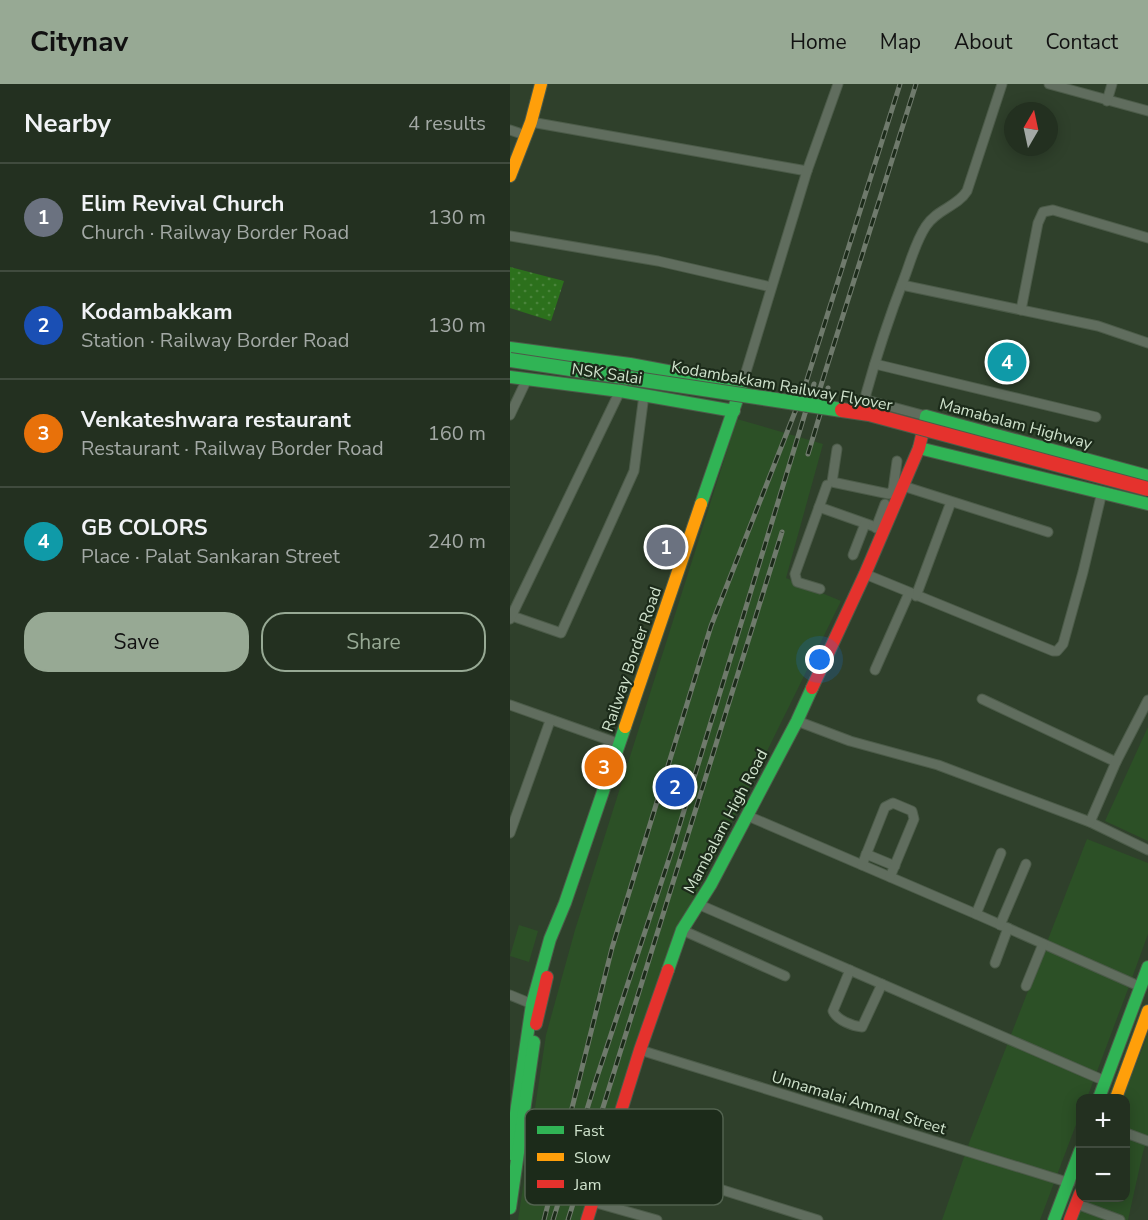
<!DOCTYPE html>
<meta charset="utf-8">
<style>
:root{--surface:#233020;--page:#2f3c2d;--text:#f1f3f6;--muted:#a3a9a5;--line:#404b3e;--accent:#97a994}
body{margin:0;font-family:"Nunito Sans",sans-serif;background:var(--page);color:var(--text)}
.controls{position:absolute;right:18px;bottom:18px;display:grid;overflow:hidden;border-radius:12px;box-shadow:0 3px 15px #0003}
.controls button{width:54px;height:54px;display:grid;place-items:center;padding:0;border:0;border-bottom:2px solid var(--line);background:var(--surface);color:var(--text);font:30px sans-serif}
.compass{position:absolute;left:494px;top:18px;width:54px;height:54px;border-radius:50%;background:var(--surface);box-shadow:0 3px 15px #0003;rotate:9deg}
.you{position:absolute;left:310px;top:576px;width:21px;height:21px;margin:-15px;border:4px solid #fff;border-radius:50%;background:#1a73e8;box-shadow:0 0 0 9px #1a73e833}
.badge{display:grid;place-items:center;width:39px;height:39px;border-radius:50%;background:var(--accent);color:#fff;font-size:20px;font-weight:700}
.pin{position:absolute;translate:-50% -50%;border:3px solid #fff;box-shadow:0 2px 6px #0006}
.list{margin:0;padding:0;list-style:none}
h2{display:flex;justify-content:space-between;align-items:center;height:78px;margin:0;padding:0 24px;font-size:26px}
h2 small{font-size:20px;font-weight:400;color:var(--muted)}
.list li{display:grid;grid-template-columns:39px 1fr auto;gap:18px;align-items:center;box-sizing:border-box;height:108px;padding:0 24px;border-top:2px solid var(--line)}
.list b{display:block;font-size:22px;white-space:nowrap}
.list p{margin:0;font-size:20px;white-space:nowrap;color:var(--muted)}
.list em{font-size:20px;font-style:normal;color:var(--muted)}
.actions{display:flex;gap:12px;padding:18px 24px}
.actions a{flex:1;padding:14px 0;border:2px solid var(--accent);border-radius:24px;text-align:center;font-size:21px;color:var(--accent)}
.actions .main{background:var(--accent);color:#111}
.map{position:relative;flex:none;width:638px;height:1136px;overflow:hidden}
header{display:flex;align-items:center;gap:36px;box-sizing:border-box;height:84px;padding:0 30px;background:var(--accent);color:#111}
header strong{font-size:28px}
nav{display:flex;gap:33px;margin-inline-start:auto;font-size:21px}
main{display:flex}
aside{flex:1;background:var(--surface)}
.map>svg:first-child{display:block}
.built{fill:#2c5026}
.park{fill:url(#park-dots)}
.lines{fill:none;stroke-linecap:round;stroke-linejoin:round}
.street-casing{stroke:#4c5b49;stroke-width:11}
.fast-casing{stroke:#4c5b49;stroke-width:14}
.slow-casing{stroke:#4c5b49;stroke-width:14}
.jam-casing{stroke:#4c5b49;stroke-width:14}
.street{stroke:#606d5e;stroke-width:9}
.fast{stroke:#30b455;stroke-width:12}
.slow{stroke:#ff9f0a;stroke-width:12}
.jam{stroke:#e5322d;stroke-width:12}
.rail-casing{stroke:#6f7a6c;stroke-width:5}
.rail{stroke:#1c2b1a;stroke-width:3;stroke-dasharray:9;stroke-linecap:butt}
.fast-bridge-casing{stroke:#4c5b49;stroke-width:16;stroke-linecap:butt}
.jam-bridge-casing{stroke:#4c5b49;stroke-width:16;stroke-linecap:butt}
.fast-bridge{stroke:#30b455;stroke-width:14}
.jam-bridge{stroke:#e5322d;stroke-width:14}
.labels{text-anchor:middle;stroke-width:4.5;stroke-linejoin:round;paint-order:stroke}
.street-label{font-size:16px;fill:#cfe2cc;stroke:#1c2b1a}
.key{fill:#1c2b1a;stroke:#52624f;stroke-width:1.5}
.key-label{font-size:16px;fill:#cfe2cc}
</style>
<header>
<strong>Citynav</strong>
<nav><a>Home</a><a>Map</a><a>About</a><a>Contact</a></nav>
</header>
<main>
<aside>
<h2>Nearby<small>4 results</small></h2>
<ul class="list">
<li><span class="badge" style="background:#6b7280">1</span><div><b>Elim Revival Church</b><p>Church · Railway Border Road</p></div><em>130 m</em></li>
<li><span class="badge" style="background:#1a4fb4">2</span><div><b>Kodambakkam</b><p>Station · Railway Border Road</p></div><em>130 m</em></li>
<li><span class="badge" style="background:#e8710a">3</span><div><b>Venkateshwara restaurant</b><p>Restaurant · Railway Border Road</p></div><em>160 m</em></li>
<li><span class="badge" style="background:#0f9aa8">4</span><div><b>GB COLORS</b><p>Place · Palat Sankaran Street</p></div><em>240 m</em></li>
</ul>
<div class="actions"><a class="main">Save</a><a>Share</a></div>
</aside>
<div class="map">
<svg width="638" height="1136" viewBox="0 0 638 1136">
<defs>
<pattern id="park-dots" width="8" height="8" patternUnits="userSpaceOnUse" patternTransform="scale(1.5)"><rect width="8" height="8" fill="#2c701c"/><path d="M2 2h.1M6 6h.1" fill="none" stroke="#4a843c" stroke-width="1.8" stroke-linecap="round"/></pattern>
</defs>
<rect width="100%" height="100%" fill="#2f402b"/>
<!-- built -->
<g class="built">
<polygon points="227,335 313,360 276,494 331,517 160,864 73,1136 8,1136 36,951 65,846"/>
<polygon points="638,643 638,757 595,737"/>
<polygon points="577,755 638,779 638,850 618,905 577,1014 570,1014 570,1030 530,1136 432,1136 459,1059"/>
<polygon points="9,841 28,847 19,878 0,872"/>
<polygon points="638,950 638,1053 633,1068 618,1136 567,1136 575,1114 616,1114 616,1014 613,1014"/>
</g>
<!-- park -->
<polygon class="park" points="0,183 54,197 41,237 0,224"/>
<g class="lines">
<defs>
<g id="street">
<polyline points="539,0 638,27"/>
<polyline points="597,17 602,0"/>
<polyline points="21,38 297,87"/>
<polyline points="0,46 15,51"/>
<polyline points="0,152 148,177 261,203"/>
<polyline points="392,201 588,242 638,259"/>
<polyline points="511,226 528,139 533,128 543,126 638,154"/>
<polyline points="365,280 586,333"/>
<polyline points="232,301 297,87 328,0"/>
<polyline points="0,331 17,295"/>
<path d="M416,332L360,317L356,315V310C367,270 380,231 395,192C401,176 406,157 416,142C427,125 447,123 457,107L492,0"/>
<polyline points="327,365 322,398 379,410 383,406 387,377"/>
<polyline points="393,402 538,448"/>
<polyline points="309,423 374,446"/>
<polyline points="366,444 375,420"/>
<polyline points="343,471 355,440"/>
<polyline points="355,490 543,567 547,567 553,560 573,488 592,408"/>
<polyline points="310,505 287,498 285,490 317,401"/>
<polyline points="406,512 441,418"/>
<polyline points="2,532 51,549 124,387 134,311"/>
<polyline points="0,535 110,307 117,288"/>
<polyline points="365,586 399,509"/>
<polyline points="472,615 606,678"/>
<polyline points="0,621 110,660"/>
<polyline points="287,637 340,657 428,681 580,738 638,766"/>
<polyline points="238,732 466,830 631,903"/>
<polyline points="580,738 606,678 638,616"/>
<polyline points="0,749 40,637"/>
<polyline points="356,770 385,782"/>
<polyline points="352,781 375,723 383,719 402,727 404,735 380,793"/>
<polyline points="190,821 595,997"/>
<polyline points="466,830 491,769"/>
<polyline points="490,841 516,780"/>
<polyline points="172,846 275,892"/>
<polyline points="485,879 498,844"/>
<path d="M340,886L323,927C327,936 342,942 352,943L372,900"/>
<polyline points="516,902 533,860"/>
<polyline points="0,911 22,920"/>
<polyline points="130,966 560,1099"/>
<polyline points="616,1049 638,1057"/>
<polyline points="98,1070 308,1136"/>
<polyline points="83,1118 147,1136"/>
<polyline points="567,1120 610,1136"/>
</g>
<g id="fast">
<polyline points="0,264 120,280 232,301 191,420"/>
<polyline points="0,293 110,307 224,327"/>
<polyline points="414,343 416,332 638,392"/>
<polyline points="409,364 638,420"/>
<polyline points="158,886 172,846 201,800 287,637 302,604"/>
<polyline points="589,1014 638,883"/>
<polyline points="0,1070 22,920 40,855 55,819 115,643"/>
<polyline points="0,1124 24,958"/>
<polyline points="544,1136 570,1067"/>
</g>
<g id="slow">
<polyline points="0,92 21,38 31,0"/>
<polyline points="115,643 191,420"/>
<polyline points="606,1014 638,927"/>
</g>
<g id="jam">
<polyline points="302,604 355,490 409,364 414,343"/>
<polyline points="26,940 37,893"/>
<polyline points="77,1136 130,966 158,886"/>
<polyline points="560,1136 570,1110"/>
</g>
</defs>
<!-- street casing -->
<use href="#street" class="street-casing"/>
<!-- fast casing -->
<use href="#fast" class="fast-casing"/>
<!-- slow casing -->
<use href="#slow" class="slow-casing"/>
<!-- jam casing -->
<use href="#jam" class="jam-casing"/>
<!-- street -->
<use href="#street" class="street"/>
<!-- fast -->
<use href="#fast" class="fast"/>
<!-- slow -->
<use href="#slow" class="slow"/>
<!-- jam -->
<use href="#jam" class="jam"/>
<defs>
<g id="rail">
<polyline points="307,314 406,0"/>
<polyline points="298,370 318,304"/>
<polyline points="34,1136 102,864 201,542 294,305 390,0"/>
<polyline points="43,1136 86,996 162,766 304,300"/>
<polyline points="58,1136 272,448"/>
</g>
</defs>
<!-- rail casing -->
<use href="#rail" class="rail-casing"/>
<!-- rail -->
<use href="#rail" class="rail"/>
<defs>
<polyline id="fast-bridge" points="0,276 332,326"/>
<polyline id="jam-bridge" points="332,326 359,330 638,405"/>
</defs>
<!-- fast-bridge casing -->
<use href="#fast-bridge" class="fast-bridge-casing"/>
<!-- jam-bridge casing -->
<use href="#jam-bridge" class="jam-bridge-casing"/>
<!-- fast-bridge -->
<use href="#fast-bridge" class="fast-bridge"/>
<!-- jam-bridge -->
<use href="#jam-bridge" class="jam-bridge"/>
</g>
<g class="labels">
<!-- street labels -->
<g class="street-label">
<text transform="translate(97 289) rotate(8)" y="6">NSK Salai</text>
<text transform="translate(272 301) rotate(10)" y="6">Kodambakkam Railway Flyover</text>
<text transform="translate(506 339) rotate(15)" y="6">Mamabalam Highway</text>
<text transform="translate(121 575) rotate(-71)" y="6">Railway Border Road</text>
<text transform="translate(215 737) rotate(-62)" y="6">Mambalam High Road</text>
<text transform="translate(349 1018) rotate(17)" y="6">Unnamalai Ammal Street</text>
</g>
</g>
<!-- legend -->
<rect x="15" y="1025" width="198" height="96" rx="9" class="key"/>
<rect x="27" y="1042" width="27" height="8" fill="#30b455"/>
<rect x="27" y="1069" width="27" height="8" fill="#ff9f0a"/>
<rect x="27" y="1096" width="27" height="8" fill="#e5322d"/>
<g class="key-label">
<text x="64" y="1052">Fast</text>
<text x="64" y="1079">Slow</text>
<text x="64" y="1106">Jam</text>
</g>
</svg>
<div class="controls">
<button>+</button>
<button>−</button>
</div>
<svg class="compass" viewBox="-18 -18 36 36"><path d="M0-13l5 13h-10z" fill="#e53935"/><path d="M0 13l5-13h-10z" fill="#a3a9a5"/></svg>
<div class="you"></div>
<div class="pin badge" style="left:156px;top:463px;background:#6b7280">1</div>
<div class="pin badge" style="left:165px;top:703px;background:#1a4fb4">2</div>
<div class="pin badge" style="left:94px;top:683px;background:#e8710a">3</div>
<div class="pin badge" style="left:497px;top:278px;background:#0f9aa8">4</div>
</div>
</main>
